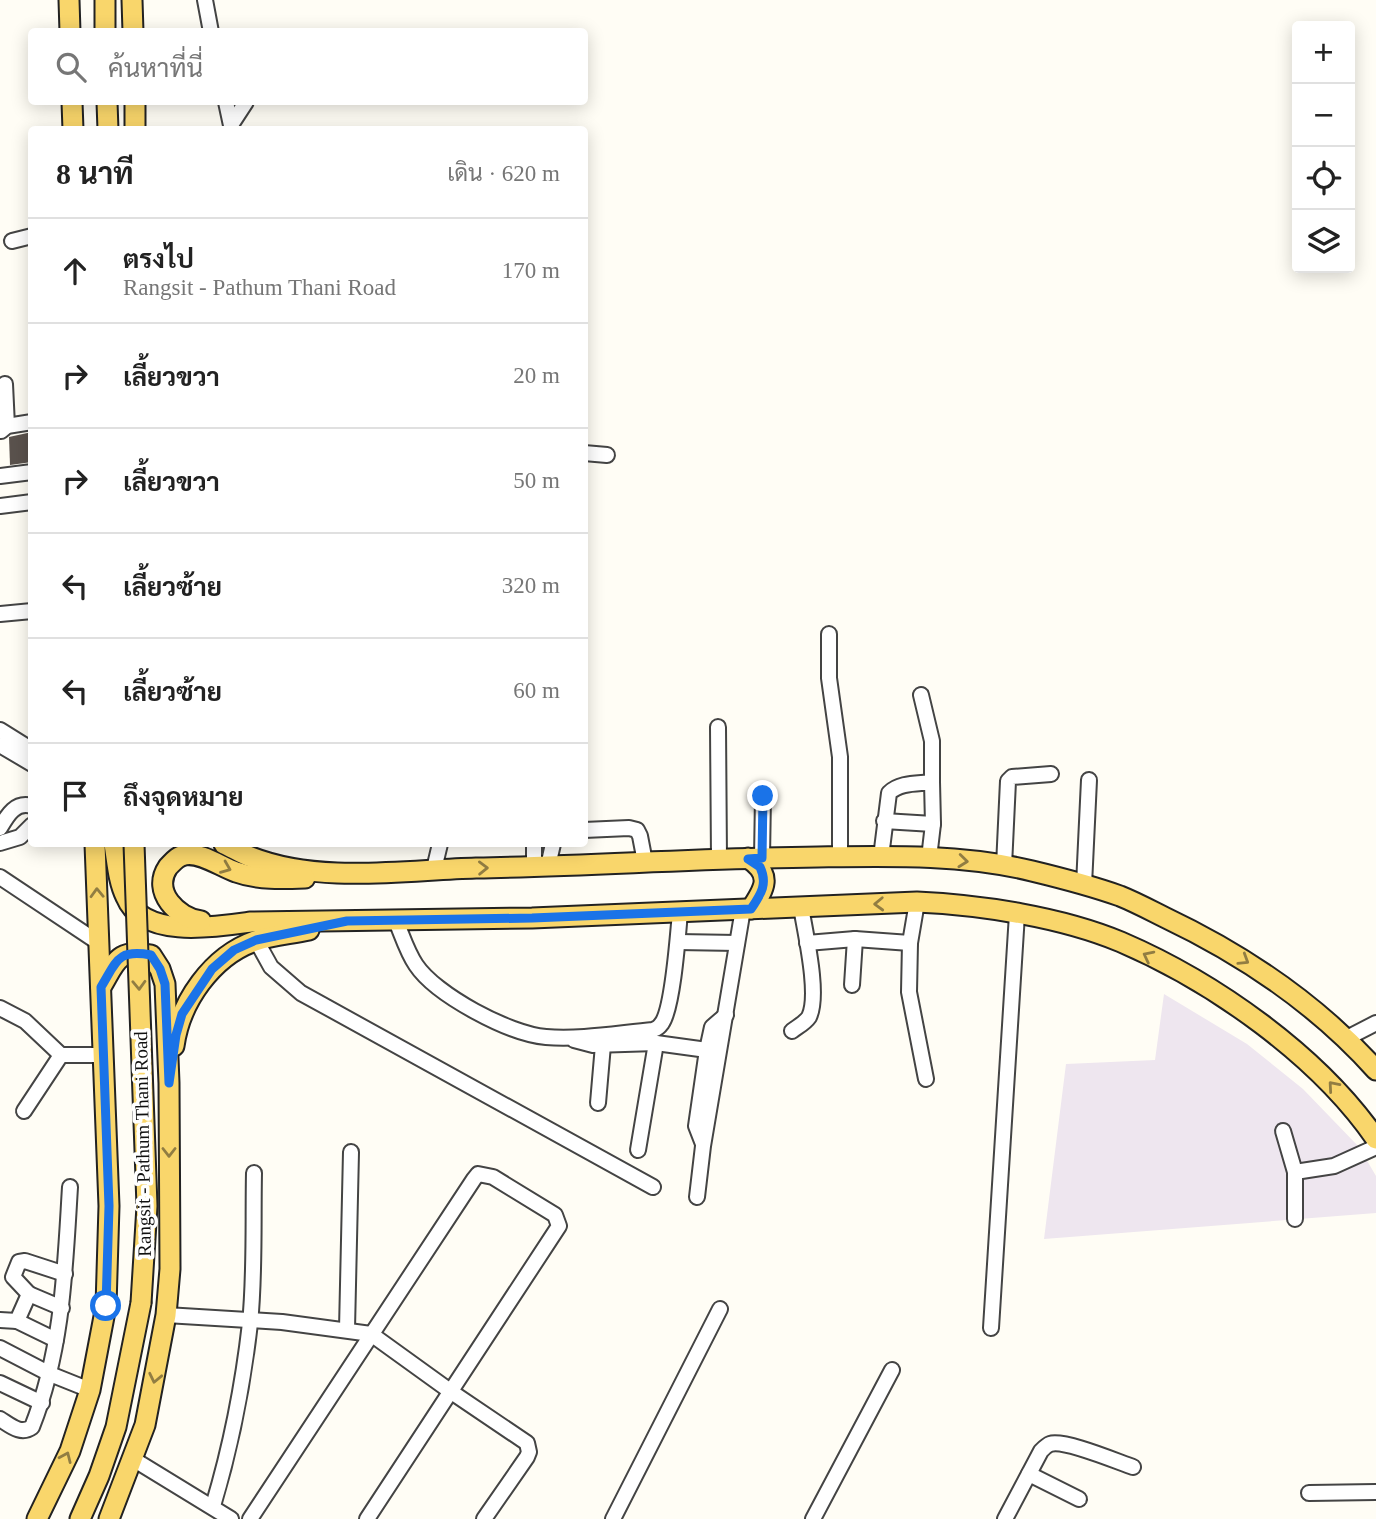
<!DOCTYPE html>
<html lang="th">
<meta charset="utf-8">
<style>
:root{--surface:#fff;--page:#f2f2f2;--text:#222;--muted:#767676;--line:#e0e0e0}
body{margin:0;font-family:"Times New Roman",Sarabun,serif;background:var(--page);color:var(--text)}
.controls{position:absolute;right:21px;top:21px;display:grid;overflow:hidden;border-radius:7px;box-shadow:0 4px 18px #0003}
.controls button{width:63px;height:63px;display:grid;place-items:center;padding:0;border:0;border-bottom:2px solid var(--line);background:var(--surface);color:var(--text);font:35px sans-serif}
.stop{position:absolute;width:21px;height:21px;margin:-16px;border:5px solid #1a73e8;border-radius:50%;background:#fff}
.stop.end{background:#1a73e8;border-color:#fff;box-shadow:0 2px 7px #0008}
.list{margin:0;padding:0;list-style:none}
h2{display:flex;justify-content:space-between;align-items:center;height:91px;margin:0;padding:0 28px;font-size:30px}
h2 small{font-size:23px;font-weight:400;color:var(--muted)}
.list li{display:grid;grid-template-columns:46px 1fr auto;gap:21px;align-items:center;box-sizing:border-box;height:105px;padding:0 28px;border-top:2px solid var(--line)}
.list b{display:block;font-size:26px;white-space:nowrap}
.list p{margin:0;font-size:23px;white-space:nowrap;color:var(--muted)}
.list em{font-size:23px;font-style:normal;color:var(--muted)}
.icon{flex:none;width:38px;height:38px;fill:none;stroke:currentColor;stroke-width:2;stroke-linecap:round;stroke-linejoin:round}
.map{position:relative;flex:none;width:1376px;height:1519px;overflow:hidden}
.search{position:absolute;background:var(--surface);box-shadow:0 4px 18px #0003;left:28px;top:28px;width:560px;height:77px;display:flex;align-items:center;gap:18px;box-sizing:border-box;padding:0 24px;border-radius:7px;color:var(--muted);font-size:26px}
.panel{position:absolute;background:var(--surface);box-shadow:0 4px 18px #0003;left:28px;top:126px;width:560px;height:721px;border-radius:7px}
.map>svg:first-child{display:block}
.industrial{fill:#eee6ef}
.building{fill:#5a524d}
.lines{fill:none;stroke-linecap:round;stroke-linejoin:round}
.minor-casing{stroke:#444;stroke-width:18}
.major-casing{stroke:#222;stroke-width:23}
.minor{stroke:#fff;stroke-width:14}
.major{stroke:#f9d66b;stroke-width:19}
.major-bridge-casing{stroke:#222;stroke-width:23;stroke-linecap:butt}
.major-bridge{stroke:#f9d66b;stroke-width:19}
.oneway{stroke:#917d42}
.route{stroke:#1a73e8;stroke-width:9}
.labels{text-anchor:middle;stroke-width:7;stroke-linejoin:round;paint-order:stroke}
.street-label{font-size:19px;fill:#111;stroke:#fff}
</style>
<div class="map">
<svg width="1376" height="1519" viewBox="0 0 1376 1519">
<rect width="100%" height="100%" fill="#fffdf5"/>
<!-- industrial -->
<polygon class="industrial" points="1164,994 1247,1044 1303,1089 1359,1147 1376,1176 1376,1213 1044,1239 1066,1064 1155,1060"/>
<!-- building -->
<polygon class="building" points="32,432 32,462 10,465 9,437"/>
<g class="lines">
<defs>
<g id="minor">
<polyline points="205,0 211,32"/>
<polyline points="226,102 232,130"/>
<polyline points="231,125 246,102"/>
<polyline points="12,241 32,236"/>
<polyline points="5,384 7,426"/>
<polyline points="1,431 7,426 32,422"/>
<polyline points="584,453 607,455"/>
<polyline points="0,476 32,472"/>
<polyline points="0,506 32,502"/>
<polyline points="0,614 32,611"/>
<polyline points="829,634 829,678 840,757 840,857"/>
<polyline points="921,695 932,741 932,782"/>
<polyline points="718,727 719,859"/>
<polyline points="0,730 32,750"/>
<polyline points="0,745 32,764"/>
<polyline points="884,821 933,824"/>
<path d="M0,828C7,816 15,801 32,806"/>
<polyline points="584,830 629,828 637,830 640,836 645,862"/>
<polyline points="0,843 20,837 32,825"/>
<path d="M881,857L889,793C900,782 918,784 932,782L933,824L929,858"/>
<polyline points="762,858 763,796"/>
<polyline points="548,866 553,844"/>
<polyline points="1004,866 1008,781 1012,777 1051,774"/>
<polyline points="534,867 534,844"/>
<polyline points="434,869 440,844"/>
<polyline points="0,877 99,943"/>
<polyline points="1084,885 1089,780"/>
<polyline points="917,902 910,943 909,992 926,1079"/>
<path d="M396,921C402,935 407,952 416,965C436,995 509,1034 546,1037C579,1040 619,1033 653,1030C658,1028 659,1027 662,1023C673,1007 678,934 680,912"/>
<polyline points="256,940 271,967 301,993 653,1187"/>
<polyline points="678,942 737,943"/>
<polyline points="807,943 855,939 910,943"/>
<polyline points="852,985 855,939"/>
<polyline points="0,1008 25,1021 61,1055 104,1055"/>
<path d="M792,1031C797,1027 805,1023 809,1017C820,995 805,932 801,907"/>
<polyline points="1347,1038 1376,1023"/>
<polyline points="574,1040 593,1045 656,1043 707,1050"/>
<polyline points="598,1103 603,1045"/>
<polyline points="24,1111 61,1055"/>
<polyline points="1283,1131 1295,1172 1295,1219"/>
<polyline points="703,1144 696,1126 707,1050 712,1027 726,1015"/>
<polyline points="638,1150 656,1043"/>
<polyline points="1295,1172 1334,1166 1376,1147"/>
<polyline points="697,1197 703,1146 743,909"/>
<polyline points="29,1294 62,1308"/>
<polyline points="166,1315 282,1322 371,1334 450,1391 527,1443 529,1452 527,1457 484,1519"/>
<polyline points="0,1320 17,1321 29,1294 13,1277 19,1262 25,1261 65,1274"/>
<polyline points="17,1321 56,1340"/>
<polyline points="991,1328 1017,914"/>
<polyline points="347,1329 351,1152"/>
<polyline points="0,1348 50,1374 90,1390"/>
<polyline points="0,1383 42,1403"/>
<path d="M0,1419C11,1426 21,1435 32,1427C63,1349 65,1268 70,1187"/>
<polyline points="133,1459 231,1519"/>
<polyline points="1029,1474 1079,1499"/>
<polyline points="1309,1493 1376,1492"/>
<path d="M213,1506C231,1446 243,1385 250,1323C255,1276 253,1222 254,1173"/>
<polyline points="250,1519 474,1179 478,1174 493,1177 555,1215 559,1226 367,1519"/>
<polyline points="613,1519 720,1309"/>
<polyline points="813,1519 892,1370"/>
<path d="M1005,1519L1041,1451C1044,1448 1047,1445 1050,1444C1064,1439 1118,1462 1133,1467"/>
</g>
<g id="major">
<polyline points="69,0 70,32"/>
<polyline points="105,0 105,32"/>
<polyline points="132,0 133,32"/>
<polyline points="72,102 73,130"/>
<polyline points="107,102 108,130"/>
<polyline points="135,102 135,130"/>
<path d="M114,844C117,861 118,881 126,897C143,939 215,927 251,922L532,918L917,902C982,905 1061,917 1121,942C1214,982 1318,1055 1376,1139"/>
<path d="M224,844C233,848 242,854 251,857C320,884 404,870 476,868C590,866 704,858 818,857C889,856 963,854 1032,871C1061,878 1092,886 1120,896C1135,902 1150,910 1164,917C1244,955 1317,1004 1376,1070"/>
<path d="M748,858C773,875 765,888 751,909"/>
<path d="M201,921C178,918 151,892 168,867C173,862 177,856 185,855C201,852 221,867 236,872C258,880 282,879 305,878"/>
<path d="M101,987C117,960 117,949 151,955L160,969L165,984L169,1083L170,1269L166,1315L145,1425L109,1519"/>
<path d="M174,1046C180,1002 212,956 255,941C272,935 291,934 309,930"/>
<polyline points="37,1519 70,1451 90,1390 106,1306 109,1206 95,844"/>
<polyline points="80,1519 99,1476 116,1427 141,1303"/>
</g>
</defs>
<!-- minor casing -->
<use href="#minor" class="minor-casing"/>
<!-- major casing -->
<use href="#major" class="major-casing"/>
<!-- minor -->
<use href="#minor" class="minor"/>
<!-- major -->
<use href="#major" class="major"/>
<defs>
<polyline id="major-bridge" points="134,844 147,1206 141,1303"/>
</defs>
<!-- major-bridge casing -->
<use href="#major-bridge" class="major-bridge-casing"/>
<!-- major-bridge -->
<use href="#major-bridge" class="major-bridge"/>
</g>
<!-- one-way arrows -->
<defs><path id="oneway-chevron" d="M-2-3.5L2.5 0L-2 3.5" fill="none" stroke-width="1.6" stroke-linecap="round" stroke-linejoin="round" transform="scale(1.75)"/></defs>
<g class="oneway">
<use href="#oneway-chevron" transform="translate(963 861) rotate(6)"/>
<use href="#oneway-chevron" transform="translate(226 868) rotate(22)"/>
<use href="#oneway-chevron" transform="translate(483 868) rotate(-1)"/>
<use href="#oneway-chevron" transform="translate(97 893) rotate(-92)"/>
<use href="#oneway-chevron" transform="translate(879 904) rotate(178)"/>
<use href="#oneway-chevron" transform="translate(1148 956) rotate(-153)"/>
<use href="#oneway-chevron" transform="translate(1244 960) rotate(32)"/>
<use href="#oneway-chevron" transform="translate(139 985) rotate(88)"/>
<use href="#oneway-chevron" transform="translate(1333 1086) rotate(-131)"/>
<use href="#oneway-chevron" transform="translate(169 1152) rotate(90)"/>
<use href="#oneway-chevron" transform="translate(155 1378) rotate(102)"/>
<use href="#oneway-chevron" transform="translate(66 1457) rotate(-66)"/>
</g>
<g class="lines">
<!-- route -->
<path class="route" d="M106,1306L109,1206L101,987C117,961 117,949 151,955L160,969L165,984L169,1083L176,1035L182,1014L212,969L234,950L256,940L347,921L532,918L751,909C761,894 768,884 760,867L748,859L762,858L763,796"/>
</g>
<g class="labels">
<!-- street labels -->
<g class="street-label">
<text transform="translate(142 1144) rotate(-91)" y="7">Rangsit - Pathum Thani Road</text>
</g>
</g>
</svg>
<div class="controls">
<button>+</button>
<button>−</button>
<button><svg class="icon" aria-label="locate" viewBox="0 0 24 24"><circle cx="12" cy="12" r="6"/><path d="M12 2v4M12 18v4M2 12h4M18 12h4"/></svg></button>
<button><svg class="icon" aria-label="layers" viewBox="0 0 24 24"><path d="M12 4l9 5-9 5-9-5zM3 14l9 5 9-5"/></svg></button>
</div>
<div class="stop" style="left:106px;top:1306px"></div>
<div class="stop end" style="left:763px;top:796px"></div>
<div class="search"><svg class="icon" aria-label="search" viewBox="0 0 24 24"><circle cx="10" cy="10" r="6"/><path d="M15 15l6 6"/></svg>ค้นหาที่นี่</div>
<section class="panel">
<h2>8 นาที<small>เดิน · 620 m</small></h2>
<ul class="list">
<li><svg class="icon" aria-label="ahead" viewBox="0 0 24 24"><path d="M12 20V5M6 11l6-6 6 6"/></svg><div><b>ตรงไป</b><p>Rangsit - Pathum Thani Road</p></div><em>170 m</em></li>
<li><svg class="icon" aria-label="right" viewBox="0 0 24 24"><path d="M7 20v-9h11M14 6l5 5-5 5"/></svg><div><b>เลี้ยวขวา</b></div><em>20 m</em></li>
<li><svg class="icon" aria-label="right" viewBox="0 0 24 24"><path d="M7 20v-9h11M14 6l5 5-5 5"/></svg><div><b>เลี้ยวขวา</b></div><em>50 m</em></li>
<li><svg class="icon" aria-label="left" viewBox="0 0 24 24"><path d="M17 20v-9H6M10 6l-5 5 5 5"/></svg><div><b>เลี้ยวซ้าย</b></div><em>320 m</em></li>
<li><svg class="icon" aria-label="left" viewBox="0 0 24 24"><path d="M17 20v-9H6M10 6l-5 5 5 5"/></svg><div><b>เลี้ยวซ้าย</b></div><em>60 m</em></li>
<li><svg class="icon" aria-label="arrive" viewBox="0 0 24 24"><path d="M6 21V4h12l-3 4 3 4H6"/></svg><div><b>ถึงจุดหมาย</b></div></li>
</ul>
</section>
</div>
